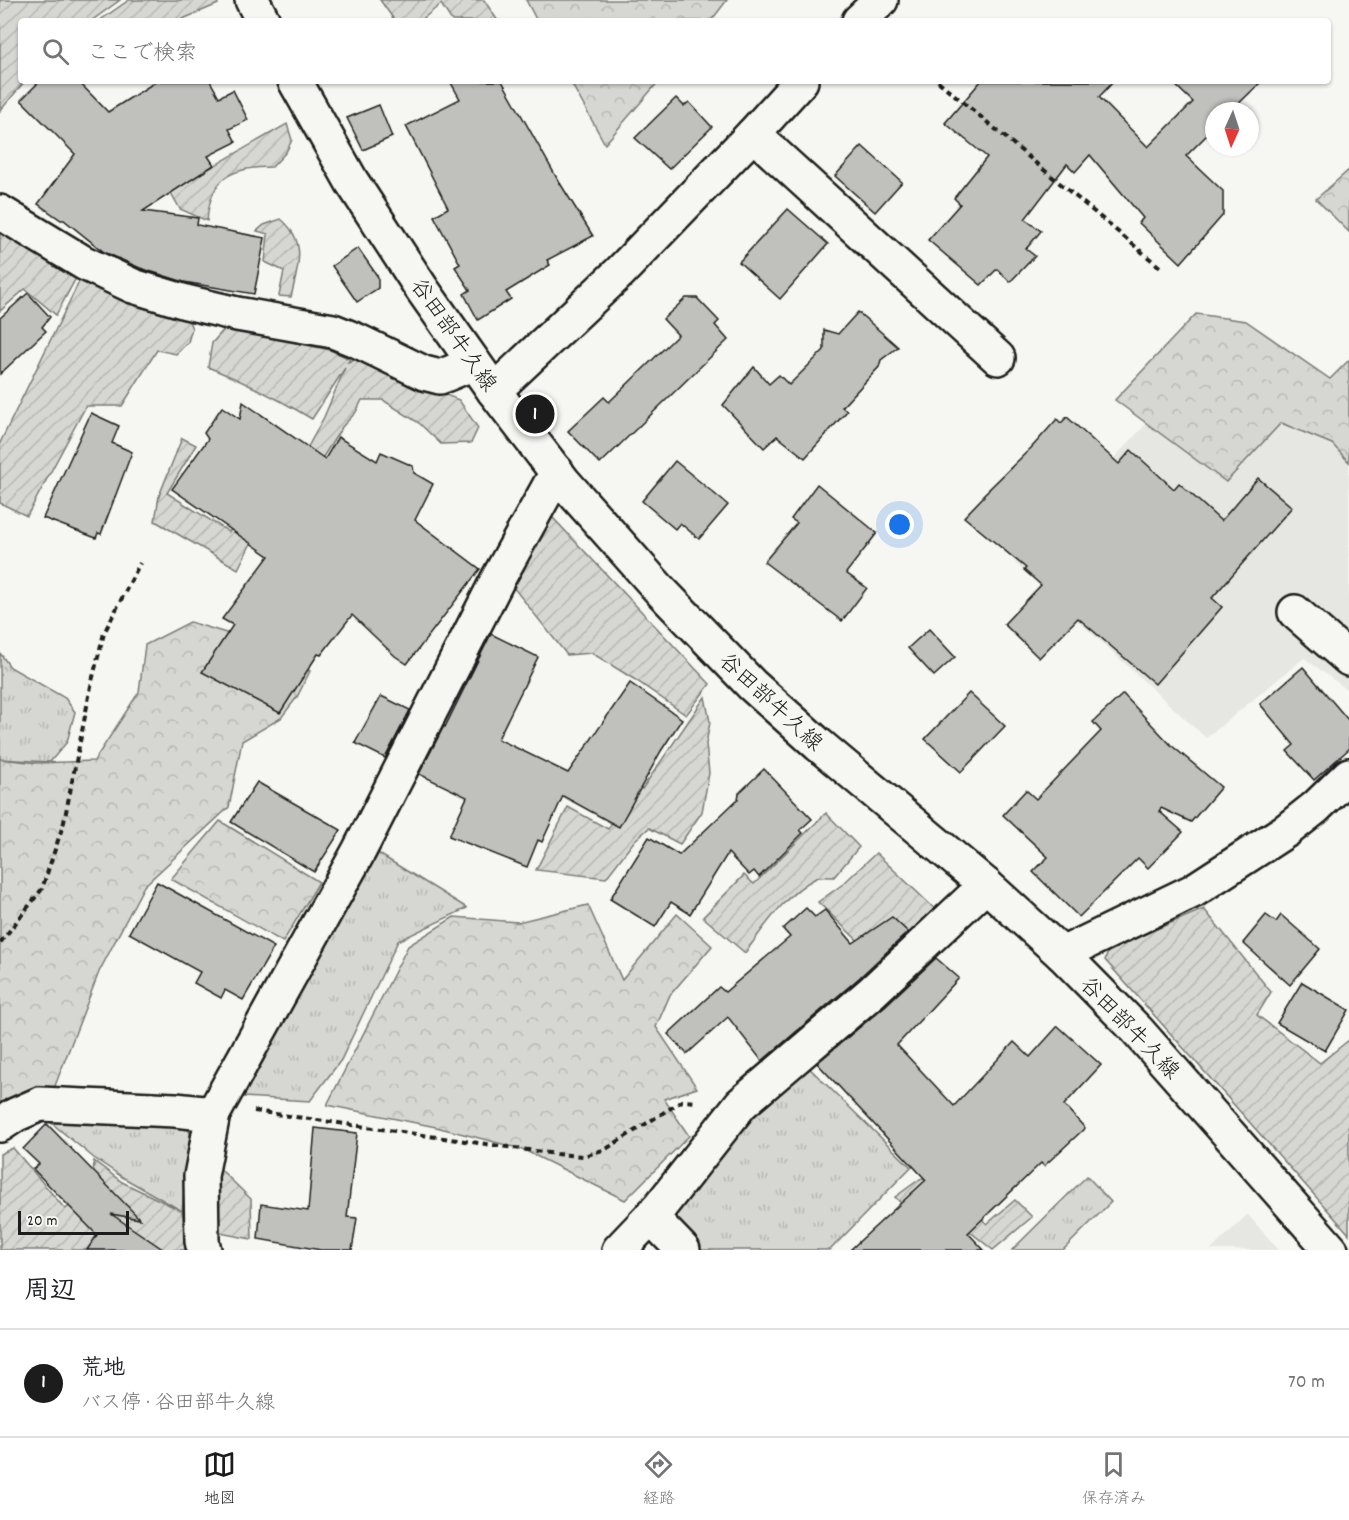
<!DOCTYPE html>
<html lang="ja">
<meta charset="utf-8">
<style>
:root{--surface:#fff;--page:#f2f2f2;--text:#202124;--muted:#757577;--line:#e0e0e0;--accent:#1c1c1c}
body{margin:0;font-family:Dekko,"Klee One",sans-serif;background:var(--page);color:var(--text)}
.compass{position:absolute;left:1205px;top:102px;width:54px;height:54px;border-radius:50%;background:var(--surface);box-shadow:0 2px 4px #0004;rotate:183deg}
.scale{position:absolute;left:18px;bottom:15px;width:111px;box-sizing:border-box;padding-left:6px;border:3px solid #1c1c1c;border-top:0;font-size:16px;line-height:21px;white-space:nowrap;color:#1c1c1c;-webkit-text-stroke:4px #f6f6f2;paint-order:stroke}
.you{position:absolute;left:900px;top:525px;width:21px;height:21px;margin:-15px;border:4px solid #fff;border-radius:50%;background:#1a73e8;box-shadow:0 0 0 9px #1a73e833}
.badge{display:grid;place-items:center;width:39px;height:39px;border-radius:50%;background:var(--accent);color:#fff;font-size:20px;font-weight:700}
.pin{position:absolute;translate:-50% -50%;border:3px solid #fff;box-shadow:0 2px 6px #0006}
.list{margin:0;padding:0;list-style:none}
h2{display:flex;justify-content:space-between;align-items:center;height:78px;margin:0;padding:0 24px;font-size:26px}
h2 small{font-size:20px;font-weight:400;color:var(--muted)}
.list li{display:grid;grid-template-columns:39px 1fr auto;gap:18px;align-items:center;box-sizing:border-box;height:108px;padding:0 24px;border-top:2px solid var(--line)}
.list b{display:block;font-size:22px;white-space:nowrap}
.list p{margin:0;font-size:20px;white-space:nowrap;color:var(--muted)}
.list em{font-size:20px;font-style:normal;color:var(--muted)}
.icon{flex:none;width:33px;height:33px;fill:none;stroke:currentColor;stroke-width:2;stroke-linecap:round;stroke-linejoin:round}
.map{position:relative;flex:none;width:1349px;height:1250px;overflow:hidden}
.search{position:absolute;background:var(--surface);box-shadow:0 2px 4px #0004;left:18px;right:18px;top:18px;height:66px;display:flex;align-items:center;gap:15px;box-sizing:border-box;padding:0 21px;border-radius:6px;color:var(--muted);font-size:22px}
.sheet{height:186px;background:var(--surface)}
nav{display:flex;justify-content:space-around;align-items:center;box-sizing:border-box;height:84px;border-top:2px solid var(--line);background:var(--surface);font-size:16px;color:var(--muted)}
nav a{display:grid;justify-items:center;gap:3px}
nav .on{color:var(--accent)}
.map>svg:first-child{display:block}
.built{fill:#e6e6e2}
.grass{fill:url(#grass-tufts);stroke:#797977;stroke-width:1.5}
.forest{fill:url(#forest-crowns);stroke:#797977;stroke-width:1.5}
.garden{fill:url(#garden-furrows);stroke:#797977;stroke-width:1.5}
.building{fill:#c0c0bd;stroke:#1c1c1c;stroke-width:1.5}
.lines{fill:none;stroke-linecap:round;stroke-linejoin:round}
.minor-casing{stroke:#1c1c1c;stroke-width:38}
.major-casing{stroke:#1c1c1c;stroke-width:38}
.path{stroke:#1c1c1c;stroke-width:4;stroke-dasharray:6 4.5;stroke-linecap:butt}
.minor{stroke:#f6f6f2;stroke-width:33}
.major{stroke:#f6f6f2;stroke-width:33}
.labels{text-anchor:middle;stroke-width:5;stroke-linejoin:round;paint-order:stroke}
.street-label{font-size:22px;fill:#1c1c1c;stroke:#f6f6f2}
</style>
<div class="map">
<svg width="1349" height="1250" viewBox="0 0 1349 1250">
<defs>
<pattern id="grass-tufts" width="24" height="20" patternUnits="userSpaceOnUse" patternTransform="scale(1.5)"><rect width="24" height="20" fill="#d6d6d2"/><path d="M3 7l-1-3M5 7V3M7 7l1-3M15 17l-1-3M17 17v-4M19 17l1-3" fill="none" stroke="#b7b7b4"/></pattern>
<pattern id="forest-crowns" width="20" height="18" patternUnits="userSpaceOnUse" patternTransform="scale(1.5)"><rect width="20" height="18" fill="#d6d6d2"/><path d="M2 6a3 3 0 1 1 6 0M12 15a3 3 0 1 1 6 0" fill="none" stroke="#b7b7b4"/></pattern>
<pattern id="garden-furrows" width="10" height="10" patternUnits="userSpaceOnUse" patternTransform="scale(1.5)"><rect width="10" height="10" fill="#d6d6d2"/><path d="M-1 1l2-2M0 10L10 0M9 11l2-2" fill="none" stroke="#b7b7b4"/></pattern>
</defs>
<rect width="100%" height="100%" fill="#f6f6f2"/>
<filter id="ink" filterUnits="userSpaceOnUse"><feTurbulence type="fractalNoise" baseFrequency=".0167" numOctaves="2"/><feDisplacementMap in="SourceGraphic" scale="12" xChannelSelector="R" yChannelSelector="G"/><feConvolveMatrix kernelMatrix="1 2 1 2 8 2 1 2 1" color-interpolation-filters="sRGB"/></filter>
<g filter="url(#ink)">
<!-- built -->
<g class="built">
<polygon points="1147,423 1225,482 1281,423 1332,444 1349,462 1349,691 1304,658 1206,738 1015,563"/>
<polygon points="1247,1214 1279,1250 1211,1250 1247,1215"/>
</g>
<!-- grass -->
<g class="grass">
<polygon points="0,653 10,667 65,698 75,712 67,742 50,762 0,759"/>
<polygon points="371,849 467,908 398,941 341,1060 310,1101 244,1097"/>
<polygon points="803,1062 911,1167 830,1250 695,1250 663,1218 737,1118"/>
<polygon points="43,1116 182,1119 190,1133 182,1211 124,1178 94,1158"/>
<polygon points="1087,1176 1111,1202 1063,1250 1012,1250"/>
</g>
<!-- forest -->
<g class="forest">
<polygon points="526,0 727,0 711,21 537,21"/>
<polygon points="570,81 659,81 605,144"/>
<polygon points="1349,170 1349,232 1316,199"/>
<polygon points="1196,314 1246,321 1330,379 1349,360 1349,462 1332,444 1281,423 1226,482 1115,400"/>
<polygon points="190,622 249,640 310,671 297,697 281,718 242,741 229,807 144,886 99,972 53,1091 0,1109 0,759 38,763 94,761 139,692 145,645"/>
<polygon points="220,821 319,882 283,942 171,879"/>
<polygon points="588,905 622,980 677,914 712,946 670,995 656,1027 697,1088 664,1099 689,1136 625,1200 522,1149 436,1127 327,1105 408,946 454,917 518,922"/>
</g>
<!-- garden -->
<g class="garden">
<polygon points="0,0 120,0 91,21 21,21 21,81 25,81 0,111"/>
<polygon points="129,0 216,0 218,4 178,21 99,21"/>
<polygon points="380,0 484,0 498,21 452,21 441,4 420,21 395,21"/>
<path d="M287,124L292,140L286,152L272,167C232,167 210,177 207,221L180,209L170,191Z"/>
<path d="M281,219C308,242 298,267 291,297L279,296L284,271L265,262L268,234L257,231L264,225Z"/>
<polygon points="0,229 77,276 56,315 25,289 0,311"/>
<polygon points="81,278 124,300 187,318 192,328 188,342 176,354 157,350 122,406 86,406 27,516 0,503 0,443"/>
<path d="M225,328L330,350L350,359L348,362L356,359L459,400L478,428L471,443L441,444L419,423L383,400H362L356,412L342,427L300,493L267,523L324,417L345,368L312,419C279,399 245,382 208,367L212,343Z"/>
<polygon points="182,438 196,445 167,493 229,532 296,440 301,444 238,569 155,521 159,496"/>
<polygon points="542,515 553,518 710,684 686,715 637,681 592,653 567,655 509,582"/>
<polygon points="705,697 710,722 706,744 709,773 702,812 680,844 649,828 635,840 606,878 536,870 568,807 608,829 633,785 642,789"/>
<path d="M826,813L859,847L834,877C828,877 821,876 816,878C785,894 765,926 745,953L703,917L744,875L754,884Z"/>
<polygon points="876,853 938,912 883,965 818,902 843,884"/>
<polygon points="1204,909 1271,992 1257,1015 1320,1063 1349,1040 1349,1234 1105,960 1109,949"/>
<polygon points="13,1148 65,1209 92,1190 94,1161 122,1182 182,1211 188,1250 0,1250 0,1154"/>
<polygon points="218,1167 251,1199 252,1239 214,1232"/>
<polygon points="938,1175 987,1224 1015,1200 1032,1217 993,1250 969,1231 947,1249 895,1197 920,1179"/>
</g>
<!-- building -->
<g class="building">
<polygon points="40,81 78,81 108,112 157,81 210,81 219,97 233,90 248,120 229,129 236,142 208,156 214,165 143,211 198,218 197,225 265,238 254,294 184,282 140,268 104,252 64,220 61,220 38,204 75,154 21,100"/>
<polygon points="450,81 502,81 558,180 593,236 547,260 550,265 506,292 511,299 478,320 464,294 470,290 455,267 460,264 434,216 448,208 406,126 460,99"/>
<polygon points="981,81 1114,81 1099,97 1148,147 1193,102 1171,81 1262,81 1231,111 1214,111 1214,128 1186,156 1223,191 1223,215 1181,263 1139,223 1143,218 1090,155 1075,172 1067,164 1025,219 1041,231 1026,249 1035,256 1010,282 997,269 981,285 928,240 960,204 954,198 987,157 945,123"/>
<polygon points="676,98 684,106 689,102 712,127 669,169 635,138"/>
<polygon points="379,105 392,137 363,150 347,118"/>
<polygon points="862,146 902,182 875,212 835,176"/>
<polygon points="788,209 828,244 780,299 739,262"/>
<polygon points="358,248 378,277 378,288 357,302 332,266"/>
<polygon points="28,293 50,317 42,327 46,331 0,374 0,318"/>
<polygon points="686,298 697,298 719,321 715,325 728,340 600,464 568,431 604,397 609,402 678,335 663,319"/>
<polygon points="858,312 898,347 881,360 879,367 842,407 847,411 805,458 777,436 764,448 723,405 754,367 769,384 779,375 789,385 824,350 824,330 838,334"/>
<polygon points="243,402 325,459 338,437 377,461 381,452 413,466 414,473 433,484 415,520 480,569 407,664 395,656 352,615 321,655 318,654 280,713 202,672 233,625 222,619 269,556 172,489 208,439 204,433 222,407 240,419"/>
<polygon points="91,413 119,426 112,443 132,452 101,534 98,533 96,538 43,518"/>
<polygon points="1067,417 1119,464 1131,450 1174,489 1179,483 1221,521 1258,478 1292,507 1212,598 1222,607 1155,684 1078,618 1039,658 1004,624 1041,585 1024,570 1026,568 964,517 984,496 983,495 1032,447 1057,419 1061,423"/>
<polygon points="675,461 728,505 699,539 680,523 675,529 642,501"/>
<polygon points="817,484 877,533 846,573 867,588 842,621 764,562 797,523 791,519"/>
<polygon points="929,629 955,657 934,676 908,648"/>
<polygon points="491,634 538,657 498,739 568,773 630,683 682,719 661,751 619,827 563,796 542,842 538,840 527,867 449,836 467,797 419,774 444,726 445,727"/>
<polygon points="1303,667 1349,721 1349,749 1314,780 1287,751 1294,745 1260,704"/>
<polygon points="969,693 1005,726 961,772 925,739"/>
<polygon points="1123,694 1171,745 1221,787 1191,822 1161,808 1159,811 1183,832 1148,868 1138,858 1079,917 1033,872 1048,857 1003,815 1026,790 1036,799 1101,731 1093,722"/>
<polygon points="381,696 410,710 385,758 355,743"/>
<polygon points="764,769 812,819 800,830 803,833 759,877 754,871 749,875 728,853 690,914 671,902 655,927 610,899 649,837 679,855 738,799 739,793"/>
<polygon points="257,782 341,830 314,872 231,822"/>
<polygon points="157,882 274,947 243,1000 225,990 221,998 194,983 200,972 129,933"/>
<polygon points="806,908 815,917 825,910 853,943 892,917 908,932 859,978 762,1061 728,1017 687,1054 668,1034 719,987 725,992 790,937 783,929"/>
<polygon points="1266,915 1276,922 1281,915 1320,949 1290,985 1243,943"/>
<polygon points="936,958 959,978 897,1045 954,1106 1014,1042 1030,1057 1058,1026 1101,1065 1064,1105 1085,1128 1044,1166 1041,1163 968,1233 984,1250 850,1250 926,1180 817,1063 885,1006"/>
<polygon points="1302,982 1349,1010 1325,1051 1277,1023"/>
<polygon points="47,1124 140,1219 111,1214 164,1250 87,1250 97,1235 33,1169 39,1164 23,1149"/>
<polygon points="315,1128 357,1133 347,1217 357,1218 352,1250 321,1250 258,1239 261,1204 308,1211"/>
</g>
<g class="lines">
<defs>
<g id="minor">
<polyline points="859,21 881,0"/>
<polyline points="753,134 998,358"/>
<polyline points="0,212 84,263 133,286 186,302 237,314 333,331 358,341 424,373 440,377 474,363"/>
<polyline points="494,391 620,272 753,134 801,81"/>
<polyline points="1295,612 1349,659"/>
<polyline points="1062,954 1193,891 1287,830 1316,807 1349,775"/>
<polyline points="0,1125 15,1115 40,1104 175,1110 213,1114"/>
<polyline points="651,1217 683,1250"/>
<polyline points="204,1250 202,1241 201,1176 213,1114 359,851 499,577 557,472"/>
<polyline points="619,1250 659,1208 741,1104 872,992 986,885"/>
</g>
<g id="major">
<polyline points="252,0 263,21"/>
<polyline points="295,81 352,182 422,289 494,391 564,482 660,590 752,685 819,745 986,885 1062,954 1137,1030 1331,1250"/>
</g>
</defs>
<!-- minor casing -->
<use href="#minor" class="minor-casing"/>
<!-- major casing -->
<use href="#major" class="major-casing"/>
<!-- path -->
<g class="path">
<polyline points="938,81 1161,268"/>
<polyline points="0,943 42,889 64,822 92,681 104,633 140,563"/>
<polyline points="254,1111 556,1154 584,1156 606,1149 682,1101 697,1102"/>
</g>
<!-- minor -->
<use href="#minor" class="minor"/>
<!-- major -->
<use href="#major" class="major"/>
</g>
</g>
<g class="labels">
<!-- street labels -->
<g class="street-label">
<text transform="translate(455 334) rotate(55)" y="8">谷田部牛久線</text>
<text transform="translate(772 701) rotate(43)" y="8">谷田部牛久線</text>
<text transform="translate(1131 1027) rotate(46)" y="8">谷田部牛久線</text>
</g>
</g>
</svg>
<svg class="compass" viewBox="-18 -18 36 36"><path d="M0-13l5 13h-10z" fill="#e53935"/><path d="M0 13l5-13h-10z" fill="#757577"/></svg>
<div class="scale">20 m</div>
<div class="you"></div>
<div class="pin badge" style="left:535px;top:414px">1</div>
<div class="search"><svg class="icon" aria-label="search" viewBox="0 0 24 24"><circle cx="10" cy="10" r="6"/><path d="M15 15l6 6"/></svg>ここで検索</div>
</div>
<section class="sheet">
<h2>周辺<small></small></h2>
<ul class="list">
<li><span class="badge">1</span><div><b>荒地</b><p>バス停 · 谷田部牛久線</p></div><em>70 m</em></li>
</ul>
</section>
<nav>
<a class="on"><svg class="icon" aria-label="map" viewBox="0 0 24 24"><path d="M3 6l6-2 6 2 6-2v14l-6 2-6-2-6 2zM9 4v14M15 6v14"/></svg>地図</a>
<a><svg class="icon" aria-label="directions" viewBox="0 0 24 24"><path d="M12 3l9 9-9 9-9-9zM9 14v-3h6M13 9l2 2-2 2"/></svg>経路</a>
<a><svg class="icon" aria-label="saved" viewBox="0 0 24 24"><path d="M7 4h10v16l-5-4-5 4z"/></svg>保存済み</a>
</nav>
